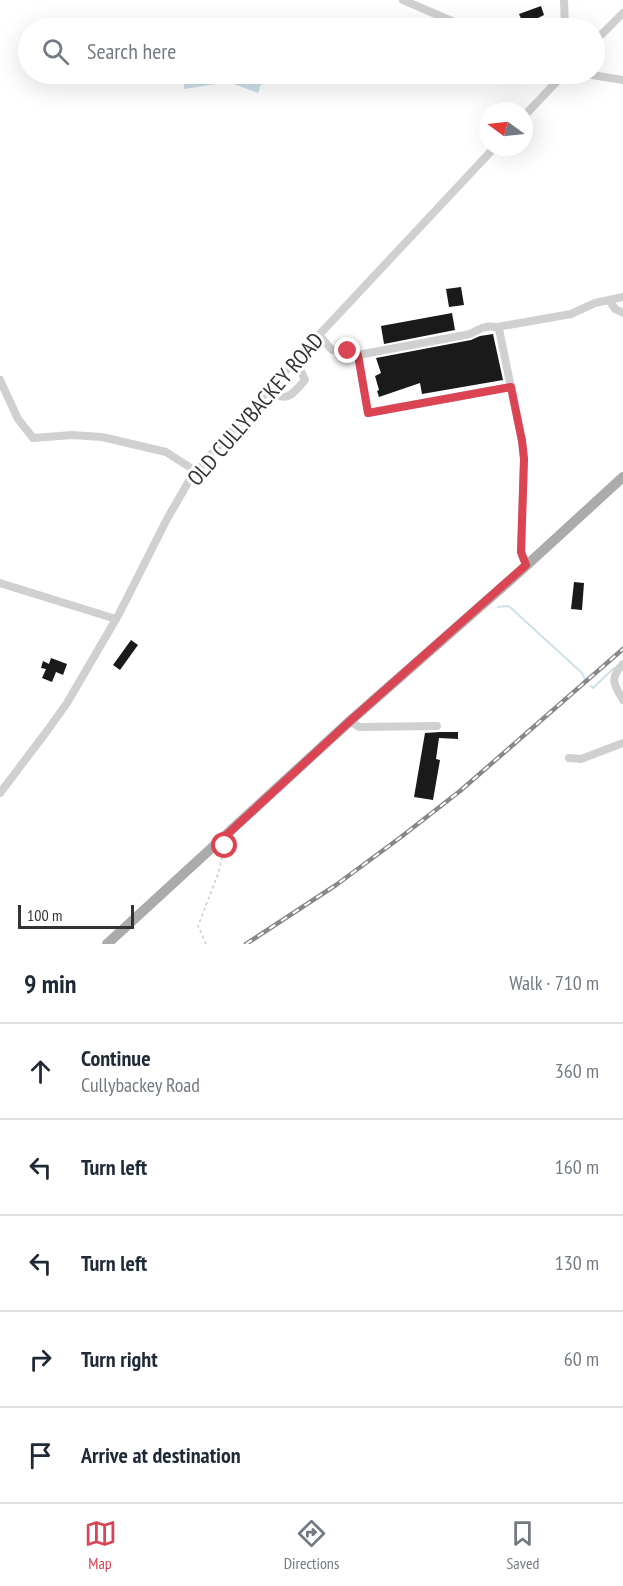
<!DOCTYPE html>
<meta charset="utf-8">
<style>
:root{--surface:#fff;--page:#f6f6f7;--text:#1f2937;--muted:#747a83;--line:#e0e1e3;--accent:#da4453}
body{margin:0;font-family:"PT Sans Narrow",sans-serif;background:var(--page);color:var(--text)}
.compass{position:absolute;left:479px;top:102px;width:54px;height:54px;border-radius:50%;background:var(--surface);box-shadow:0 6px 24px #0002;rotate:285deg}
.scale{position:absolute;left:18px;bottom:15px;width:116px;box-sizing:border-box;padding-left:6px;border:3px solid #333;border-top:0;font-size:16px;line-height:21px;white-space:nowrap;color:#333;-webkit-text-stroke:4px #fff;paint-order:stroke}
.stop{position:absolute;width:18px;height:18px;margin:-14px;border:4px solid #da4453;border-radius:50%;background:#fff}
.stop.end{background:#da4453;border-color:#fff;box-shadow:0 2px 6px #0008}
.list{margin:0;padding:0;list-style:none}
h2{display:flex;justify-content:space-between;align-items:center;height:78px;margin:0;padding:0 24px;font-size:26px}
h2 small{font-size:20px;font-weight:400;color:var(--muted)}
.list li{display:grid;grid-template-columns:39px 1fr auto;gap:18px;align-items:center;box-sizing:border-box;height:96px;padding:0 24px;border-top:2px solid var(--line)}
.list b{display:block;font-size:22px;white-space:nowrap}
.list p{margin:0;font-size:20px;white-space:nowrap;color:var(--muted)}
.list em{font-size:20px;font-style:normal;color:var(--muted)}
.icon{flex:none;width:33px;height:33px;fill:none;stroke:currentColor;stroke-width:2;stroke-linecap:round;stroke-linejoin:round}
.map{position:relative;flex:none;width:623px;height:944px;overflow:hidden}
.search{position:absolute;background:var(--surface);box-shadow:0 6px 24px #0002;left:18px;right:18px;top:18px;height:66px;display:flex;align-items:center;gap:15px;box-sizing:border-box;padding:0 21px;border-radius:33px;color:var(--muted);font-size:22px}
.sheet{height:558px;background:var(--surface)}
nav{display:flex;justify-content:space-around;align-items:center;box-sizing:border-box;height:84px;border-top:2px solid var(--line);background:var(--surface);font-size:16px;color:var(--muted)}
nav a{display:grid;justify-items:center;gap:3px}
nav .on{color:var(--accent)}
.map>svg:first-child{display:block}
.water{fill:#cee0ea}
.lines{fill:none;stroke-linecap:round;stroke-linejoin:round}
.stream{stroke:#cee0ea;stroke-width:2}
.building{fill:#1a1a1a}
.path{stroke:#cacaca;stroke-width:1.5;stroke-dasharray:3 3;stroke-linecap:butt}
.minor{stroke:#d0d0d0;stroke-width:8}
.major{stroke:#ababab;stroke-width:10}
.rail-casing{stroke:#888;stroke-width:4.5}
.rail{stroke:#fff;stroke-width:2;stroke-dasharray:7;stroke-linecap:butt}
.route{stroke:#da4453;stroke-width:8}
.labels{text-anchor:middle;stroke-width:6;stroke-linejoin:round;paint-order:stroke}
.street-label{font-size:22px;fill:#333;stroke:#fff}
</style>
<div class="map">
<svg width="623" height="944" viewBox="0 0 623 944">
<rect width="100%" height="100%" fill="#fff"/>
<!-- water -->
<polygon class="water" points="188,74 193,74 190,77 190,81 194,82 212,74 264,74 264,76 258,93 234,84 222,83 184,89 184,80"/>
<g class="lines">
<!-- stream -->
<g class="stream">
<polyline points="498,607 508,606 511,608 582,673 585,679"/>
<polyline points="591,686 593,688 614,668"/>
</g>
</g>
<!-- building -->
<g class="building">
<polygon points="541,6 544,15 524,25 519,14"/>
<polygon points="461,287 464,305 449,307 446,289"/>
<polygon points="452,313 455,330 384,344 381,326"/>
<polygon points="493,334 503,380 422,394 420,383 379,397 377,391 379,390 375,376 381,373 376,358 471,340 480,336"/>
<polygon points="574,582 584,583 582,610 571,609"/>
<polygon points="131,640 138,645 120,670 113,665"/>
<polygon points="51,658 67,664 63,675 56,672 52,682 42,678 46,669 41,668 43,661 49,664"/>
<polygon points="440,732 458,732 458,739 439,738 436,759 440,760 433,800 414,797 425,733"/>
</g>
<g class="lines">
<!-- path -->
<polyline class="path" points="206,944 198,926 218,874 224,849"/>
<!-- minor -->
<g class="minor">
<polyline points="403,0 468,28"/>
<polyline points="564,0 565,28"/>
<polyline points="594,42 623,13"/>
<polyline points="586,74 623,80"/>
<polyline points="524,116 564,74"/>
<polyline points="609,300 615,309 623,313"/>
<polyline points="497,327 571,314 595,303 623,297"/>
<path d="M319,335L332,350L348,351L358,355L470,334C479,329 490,323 499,329L522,441L524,459L521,552L526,565"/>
<polyline points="358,355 368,413 511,387"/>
<polyline points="0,380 18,419 33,438 72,435 102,437 166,452 197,472"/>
<path d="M267,392C288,402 291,396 305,380L300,369"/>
<polyline points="0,583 116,619"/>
<path d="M623,664C609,679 614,684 623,700"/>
<polyline points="350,721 359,727 437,726"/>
<polyline points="569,758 581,759 623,743"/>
<polyline points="0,793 47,731 67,703 119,614 167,519 189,481 213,452 288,368 495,147"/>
</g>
<!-- major -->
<polyline class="major" points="107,944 350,721 516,575 623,477"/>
<defs>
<polyline id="rail" points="246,944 336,885 401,837 460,791 623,649"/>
</defs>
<!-- rail casing -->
<use href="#rail" class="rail-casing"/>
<!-- rail -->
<use href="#rail" class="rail"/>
</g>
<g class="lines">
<!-- route -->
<polyline class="route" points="225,846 221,840 350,721 526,565 521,552 524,459 522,441 511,387 368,413 358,355 348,351"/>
</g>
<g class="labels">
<!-- street labels -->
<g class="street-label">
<text transform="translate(255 409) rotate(-49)" y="8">OLD CULLYBACKEY ROAD</text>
</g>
</g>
</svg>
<svg class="compass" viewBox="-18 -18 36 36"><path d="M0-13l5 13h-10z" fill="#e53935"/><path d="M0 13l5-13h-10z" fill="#747a83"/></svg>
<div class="scale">100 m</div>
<div class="stop" style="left:225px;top:846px"></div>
<div class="stop end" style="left:348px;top:351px"></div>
<div class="search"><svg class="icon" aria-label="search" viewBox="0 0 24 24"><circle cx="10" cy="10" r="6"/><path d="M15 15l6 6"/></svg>Search here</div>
</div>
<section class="sheet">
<h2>9 min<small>Walk · 710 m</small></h2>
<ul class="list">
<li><svg class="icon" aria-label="ahead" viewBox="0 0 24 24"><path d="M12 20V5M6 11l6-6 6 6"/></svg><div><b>Continue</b><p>Cullybackey Road</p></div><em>360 m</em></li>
<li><svg class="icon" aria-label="left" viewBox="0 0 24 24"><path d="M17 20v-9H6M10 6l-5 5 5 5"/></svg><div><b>Turn left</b></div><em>160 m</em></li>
<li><svg class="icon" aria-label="left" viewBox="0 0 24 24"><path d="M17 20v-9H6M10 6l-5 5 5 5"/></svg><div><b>Turn left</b></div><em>130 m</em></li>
<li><svg class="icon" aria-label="right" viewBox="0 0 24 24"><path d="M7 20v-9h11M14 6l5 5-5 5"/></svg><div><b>Turn right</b></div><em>60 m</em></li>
<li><svg class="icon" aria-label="arrive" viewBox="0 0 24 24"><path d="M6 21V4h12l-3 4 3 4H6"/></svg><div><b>Arrive at destination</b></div></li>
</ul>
</section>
<nav>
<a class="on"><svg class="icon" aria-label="map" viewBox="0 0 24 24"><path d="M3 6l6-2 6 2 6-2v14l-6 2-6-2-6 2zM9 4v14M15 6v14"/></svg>Map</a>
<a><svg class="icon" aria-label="directions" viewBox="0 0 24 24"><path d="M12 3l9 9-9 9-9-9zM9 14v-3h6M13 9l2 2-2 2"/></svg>Directions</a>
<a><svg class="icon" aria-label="saved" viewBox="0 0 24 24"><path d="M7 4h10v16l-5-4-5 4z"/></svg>Saved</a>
</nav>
